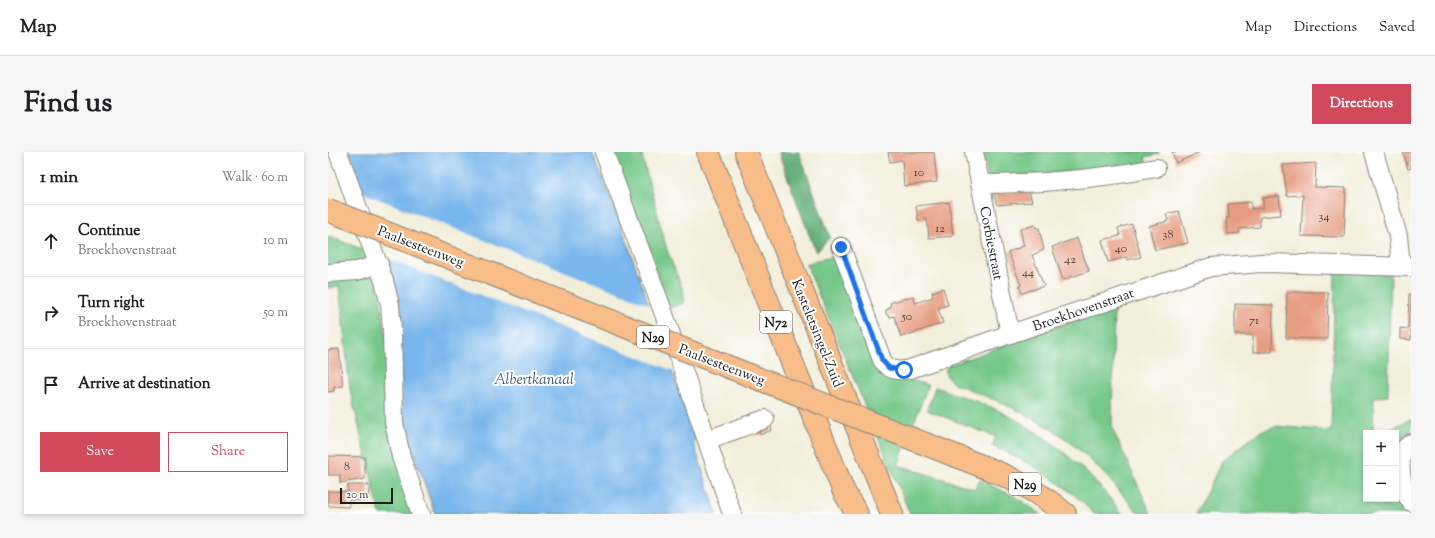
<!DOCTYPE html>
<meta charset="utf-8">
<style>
:root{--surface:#fff;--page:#f6f6f6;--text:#202124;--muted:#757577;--line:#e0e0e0;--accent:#d1495b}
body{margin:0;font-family:"Sorts Mill Goudy",serif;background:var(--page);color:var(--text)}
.controls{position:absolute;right:12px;bottom:12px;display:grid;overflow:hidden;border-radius:0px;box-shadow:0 2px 6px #0003}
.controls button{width:36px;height:36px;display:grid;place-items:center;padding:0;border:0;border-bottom:1px solid var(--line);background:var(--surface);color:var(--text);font:20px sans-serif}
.scale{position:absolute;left:12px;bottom:10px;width:53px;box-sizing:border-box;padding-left:4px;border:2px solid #1c1c1c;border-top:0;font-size:11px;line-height:14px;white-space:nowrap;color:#1c1c1c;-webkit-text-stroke:3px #fff;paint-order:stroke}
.stop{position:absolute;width:12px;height:12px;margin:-9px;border:3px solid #1a73e8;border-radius:50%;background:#fff}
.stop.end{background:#1a73e8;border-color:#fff;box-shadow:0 1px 4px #0008}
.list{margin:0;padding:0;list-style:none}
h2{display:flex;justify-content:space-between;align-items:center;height:52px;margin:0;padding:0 16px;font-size:17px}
h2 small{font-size:13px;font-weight:400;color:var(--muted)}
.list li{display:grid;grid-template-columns:26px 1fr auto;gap:12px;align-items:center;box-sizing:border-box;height:72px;padding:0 16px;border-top:1px solid var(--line)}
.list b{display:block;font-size:15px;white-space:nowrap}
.list p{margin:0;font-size:13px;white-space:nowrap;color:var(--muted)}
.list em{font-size:13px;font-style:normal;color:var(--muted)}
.actions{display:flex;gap:8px;padding:12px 16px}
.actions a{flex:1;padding:9px 0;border:1px solid var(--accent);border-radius:0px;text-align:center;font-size:14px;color:var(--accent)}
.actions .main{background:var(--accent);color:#fff}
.icon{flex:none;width:22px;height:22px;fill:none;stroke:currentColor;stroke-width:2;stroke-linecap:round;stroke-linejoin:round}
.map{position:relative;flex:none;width:1083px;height:362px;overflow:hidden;border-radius:0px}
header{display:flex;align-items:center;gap:24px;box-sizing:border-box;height:56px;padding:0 20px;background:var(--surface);border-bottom:1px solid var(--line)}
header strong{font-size:19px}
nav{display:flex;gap:22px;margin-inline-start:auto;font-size:14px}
.intro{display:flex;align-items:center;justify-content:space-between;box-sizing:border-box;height:96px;padding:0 24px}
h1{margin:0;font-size:28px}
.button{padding:10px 18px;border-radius:0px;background:var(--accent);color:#fff;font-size:14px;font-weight:700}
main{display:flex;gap:24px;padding:0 24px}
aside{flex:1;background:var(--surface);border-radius:0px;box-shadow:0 2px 6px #0003}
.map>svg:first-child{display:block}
.green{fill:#76c88a;stroke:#497253}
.forest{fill:#60ac76;stroke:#3e6449}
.water{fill:#78b6eb;stroke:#4a6984}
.pier{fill:#f2eeda}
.building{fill:#e69c81}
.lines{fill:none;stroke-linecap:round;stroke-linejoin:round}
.minor-casing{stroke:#87857b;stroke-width:20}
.major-casing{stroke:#87857b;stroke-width:24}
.minor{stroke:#fff;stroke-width:18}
.major{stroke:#f8bd88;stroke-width:22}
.major-bridge-casing{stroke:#87857b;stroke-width:24;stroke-linecap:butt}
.major-bridge{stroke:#f8bd88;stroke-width:22}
.route{stroke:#1a73e8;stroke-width:5}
.labels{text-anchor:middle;stroke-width:4;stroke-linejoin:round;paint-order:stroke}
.number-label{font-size:12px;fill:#4e3c35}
.shield{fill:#fff;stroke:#606060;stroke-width:1}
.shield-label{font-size:13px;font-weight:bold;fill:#1c1c1c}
.street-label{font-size:14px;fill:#1c1c1c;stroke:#fff}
.water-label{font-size:15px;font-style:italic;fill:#415a6f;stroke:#fff}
</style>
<header>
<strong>Map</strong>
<nav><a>Map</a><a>Directions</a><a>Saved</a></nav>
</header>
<div class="intro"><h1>Find us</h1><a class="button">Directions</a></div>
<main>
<aside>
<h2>1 min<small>Walk · 60 m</small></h2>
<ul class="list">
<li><svg class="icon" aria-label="ahead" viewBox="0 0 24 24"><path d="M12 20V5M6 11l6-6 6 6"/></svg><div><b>Continue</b><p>Broekhovenstraat</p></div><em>10 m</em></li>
<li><svg class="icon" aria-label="right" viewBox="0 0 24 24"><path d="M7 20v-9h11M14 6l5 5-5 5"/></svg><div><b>Turn right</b><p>Broekhovenstraat</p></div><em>50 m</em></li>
<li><svg class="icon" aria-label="arrive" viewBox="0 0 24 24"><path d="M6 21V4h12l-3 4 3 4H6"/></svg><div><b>Arrive at destination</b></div></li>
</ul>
<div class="actions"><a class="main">Save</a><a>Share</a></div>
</aside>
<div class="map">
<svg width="1083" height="362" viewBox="0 0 1083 362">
<rect width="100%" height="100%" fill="#fff"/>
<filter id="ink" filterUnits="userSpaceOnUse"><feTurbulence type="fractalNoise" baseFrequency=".025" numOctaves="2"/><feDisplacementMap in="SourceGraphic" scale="8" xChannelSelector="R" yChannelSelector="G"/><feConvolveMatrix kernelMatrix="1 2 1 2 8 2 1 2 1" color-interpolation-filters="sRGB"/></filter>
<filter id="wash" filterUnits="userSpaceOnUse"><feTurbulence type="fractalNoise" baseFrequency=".012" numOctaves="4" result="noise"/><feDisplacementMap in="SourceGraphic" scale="16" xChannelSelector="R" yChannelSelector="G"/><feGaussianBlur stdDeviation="0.9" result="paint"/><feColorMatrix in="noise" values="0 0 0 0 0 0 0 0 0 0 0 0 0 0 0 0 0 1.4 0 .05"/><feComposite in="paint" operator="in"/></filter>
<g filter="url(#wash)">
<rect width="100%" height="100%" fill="#f2eeda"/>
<!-- green -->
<g class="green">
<polygon points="281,0 313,0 339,98 356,141 355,151 342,156"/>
<polygon points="655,0 830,0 831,2 817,5 819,14 660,26"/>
<polygon points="0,84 41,100 38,109 0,116"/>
<polygon points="502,105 508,105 552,219 600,233 570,313 647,337 651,328 688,345 713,362 582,362 478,112"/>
<polygon points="1007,119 1063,120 1060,244 1046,245 1045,281 1038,281 1038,347 1068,347 1068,336 1074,358 1078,362 868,362 894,309 933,279 948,274 1003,279"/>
<polygon points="44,122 49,126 86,362 52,362 22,238 11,134 0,136 0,125"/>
<path d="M786,154L784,276L823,362H811C791,339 772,315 749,296C713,265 669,249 626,231C619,227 616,222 619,214Z"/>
<path d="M607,235C626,242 646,248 665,256C716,280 761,316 794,362H766C737,331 703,311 664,294L668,285L599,258Z"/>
<polygon points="1083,267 1083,285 1068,303 1068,281 1052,281"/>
</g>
<!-- forest -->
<polygon class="forest" points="450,0 471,0 502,85 488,101"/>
<!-- water -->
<polygon class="water" points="18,0 264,0 296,81 368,288 365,290 389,362 107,362 75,269 70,142"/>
<!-- pier -->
<polygon class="pier" points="30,39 323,153 346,219 55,105"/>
<g id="blocks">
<!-- building -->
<g class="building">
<polygon points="560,0 606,0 609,30 576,34 574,8 562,10"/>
<polygon points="844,0 872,0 848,11"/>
<polygon points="1075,0 1083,0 1083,16 1080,17"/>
<polygon points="988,11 987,35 1018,36 1016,85 973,84 975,43 959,44 955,13"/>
<polygon points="701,39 704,50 669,53 666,41"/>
<polygon points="951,44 953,63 932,65 932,75 911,77 912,81 899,82 898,66 901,66 900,52 923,50 923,57 935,56 935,46"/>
<polygon points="621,50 625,84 601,86 599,67 590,68 588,54"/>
<polygon points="851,59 860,91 827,98 821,74 840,69 838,62"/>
<polygon points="804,72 813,105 799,108 799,105 780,110 774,88 792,84 790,76"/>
<polygon points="707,73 708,76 711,76 716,98 704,103 716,134 694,141 691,134 693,133 680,100 696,94 692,77"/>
<polygon points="749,86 761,119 735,128 724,95"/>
<polygon points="615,136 620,153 610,156 615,171 573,185 566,164 562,165 558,162 558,158 563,155 562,151 585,144 587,151 605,145 604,140"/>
<polygon points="959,140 1000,140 999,187 958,186"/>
<polygon points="1081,142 1083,142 1083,188 1072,187 1072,176 1080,177"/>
<polygon points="907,152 945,153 944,200 925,200 925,183 907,183"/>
<polygon points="11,197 15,234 6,235 6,239 0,240 0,198"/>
<polygon points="442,271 444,278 432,283 430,276"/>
<polygon points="0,304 37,305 37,327 12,331 12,323 0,323"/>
<polygon points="20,333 41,333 40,349 21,348 21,355 0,354 0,339 20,340"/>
</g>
</g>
</g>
<g filter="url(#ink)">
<use href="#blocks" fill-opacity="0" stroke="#87857b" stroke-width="1"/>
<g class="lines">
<defs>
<g id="minor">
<polyline points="10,0 56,129 62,153 64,178 66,270 73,305 93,362"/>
<polyline points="276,0 336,162 404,362"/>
<polyline points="646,0 682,182"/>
<polyline points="1046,0 1070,84 1073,114"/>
<path d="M652,32C711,32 770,27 828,16"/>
<path d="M513,95L554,208C561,219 570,220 582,217L682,182L883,115L933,111L1083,115"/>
<polyline points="0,121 29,119 51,112"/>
<polyline points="379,288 437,267"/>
<path d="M1083,291C1081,293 1077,295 1076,298C1069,310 1074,340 1083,350"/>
</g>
<g id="major">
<polyline points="380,0 516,340 529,362"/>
<polyline points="418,0 564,362"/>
<path d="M651,313C683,325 711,339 737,362"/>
</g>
</defs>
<!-- minor casing -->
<use href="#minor" class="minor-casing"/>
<!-- major casing -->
<use href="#major" class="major-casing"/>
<!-- minor -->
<use href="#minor" class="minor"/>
<!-- major -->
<use href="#major" class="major"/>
<defs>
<polyline id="major-bridge" points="0,58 651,313"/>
</defs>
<!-- major-bridge casing -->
<use href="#major-bridge" class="major-bridge-casing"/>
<!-- major-bridge -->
<use href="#major-bridge" class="major-bridge"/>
</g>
</g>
<g class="lines" filter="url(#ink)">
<!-- route -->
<polyline class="route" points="513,95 554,208 561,216 576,218"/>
</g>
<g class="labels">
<!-- number labels -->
<g class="number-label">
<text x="591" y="24">10</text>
<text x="996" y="68">34</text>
<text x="612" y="80">12</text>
<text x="840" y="86">38</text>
<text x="793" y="100">40</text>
<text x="742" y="111">42</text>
<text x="700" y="124">44</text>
<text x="579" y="168">50</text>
<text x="926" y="172">71</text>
<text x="19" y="318">8</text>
</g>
<!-- shield labels -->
<g class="shield">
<rect x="432" y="159" width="32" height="22" rx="3"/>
<rect x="309" y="174" width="32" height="22" rx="3"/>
<rect x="681" y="321" width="32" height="22" rx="3"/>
</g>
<g class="shield-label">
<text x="448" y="175">N72</text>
<text x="325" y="190">N29</text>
<text x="697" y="337">N29</text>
</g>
<!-- street labels -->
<g class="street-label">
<text transform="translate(664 91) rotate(79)" y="5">Corbiestraat</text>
<text transform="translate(93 94) rotate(21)" y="5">Paalsesteenweg</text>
<text transform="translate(755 157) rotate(-19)" y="5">Broekhovenstraat</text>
<text transform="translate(490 181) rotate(68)" y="5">Kasteletsingel-Zuid</text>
<text transform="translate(394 212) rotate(21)" y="5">Paalsesteenweg</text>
</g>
<!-- water labels -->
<g class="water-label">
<text x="206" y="232">Albertkanaal</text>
</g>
</g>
</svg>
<div class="controls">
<button>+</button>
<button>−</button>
</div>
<div class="scale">20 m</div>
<div class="stop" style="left:576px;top:218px"></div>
<div class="stop end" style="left:513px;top:95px"></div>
</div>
</main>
